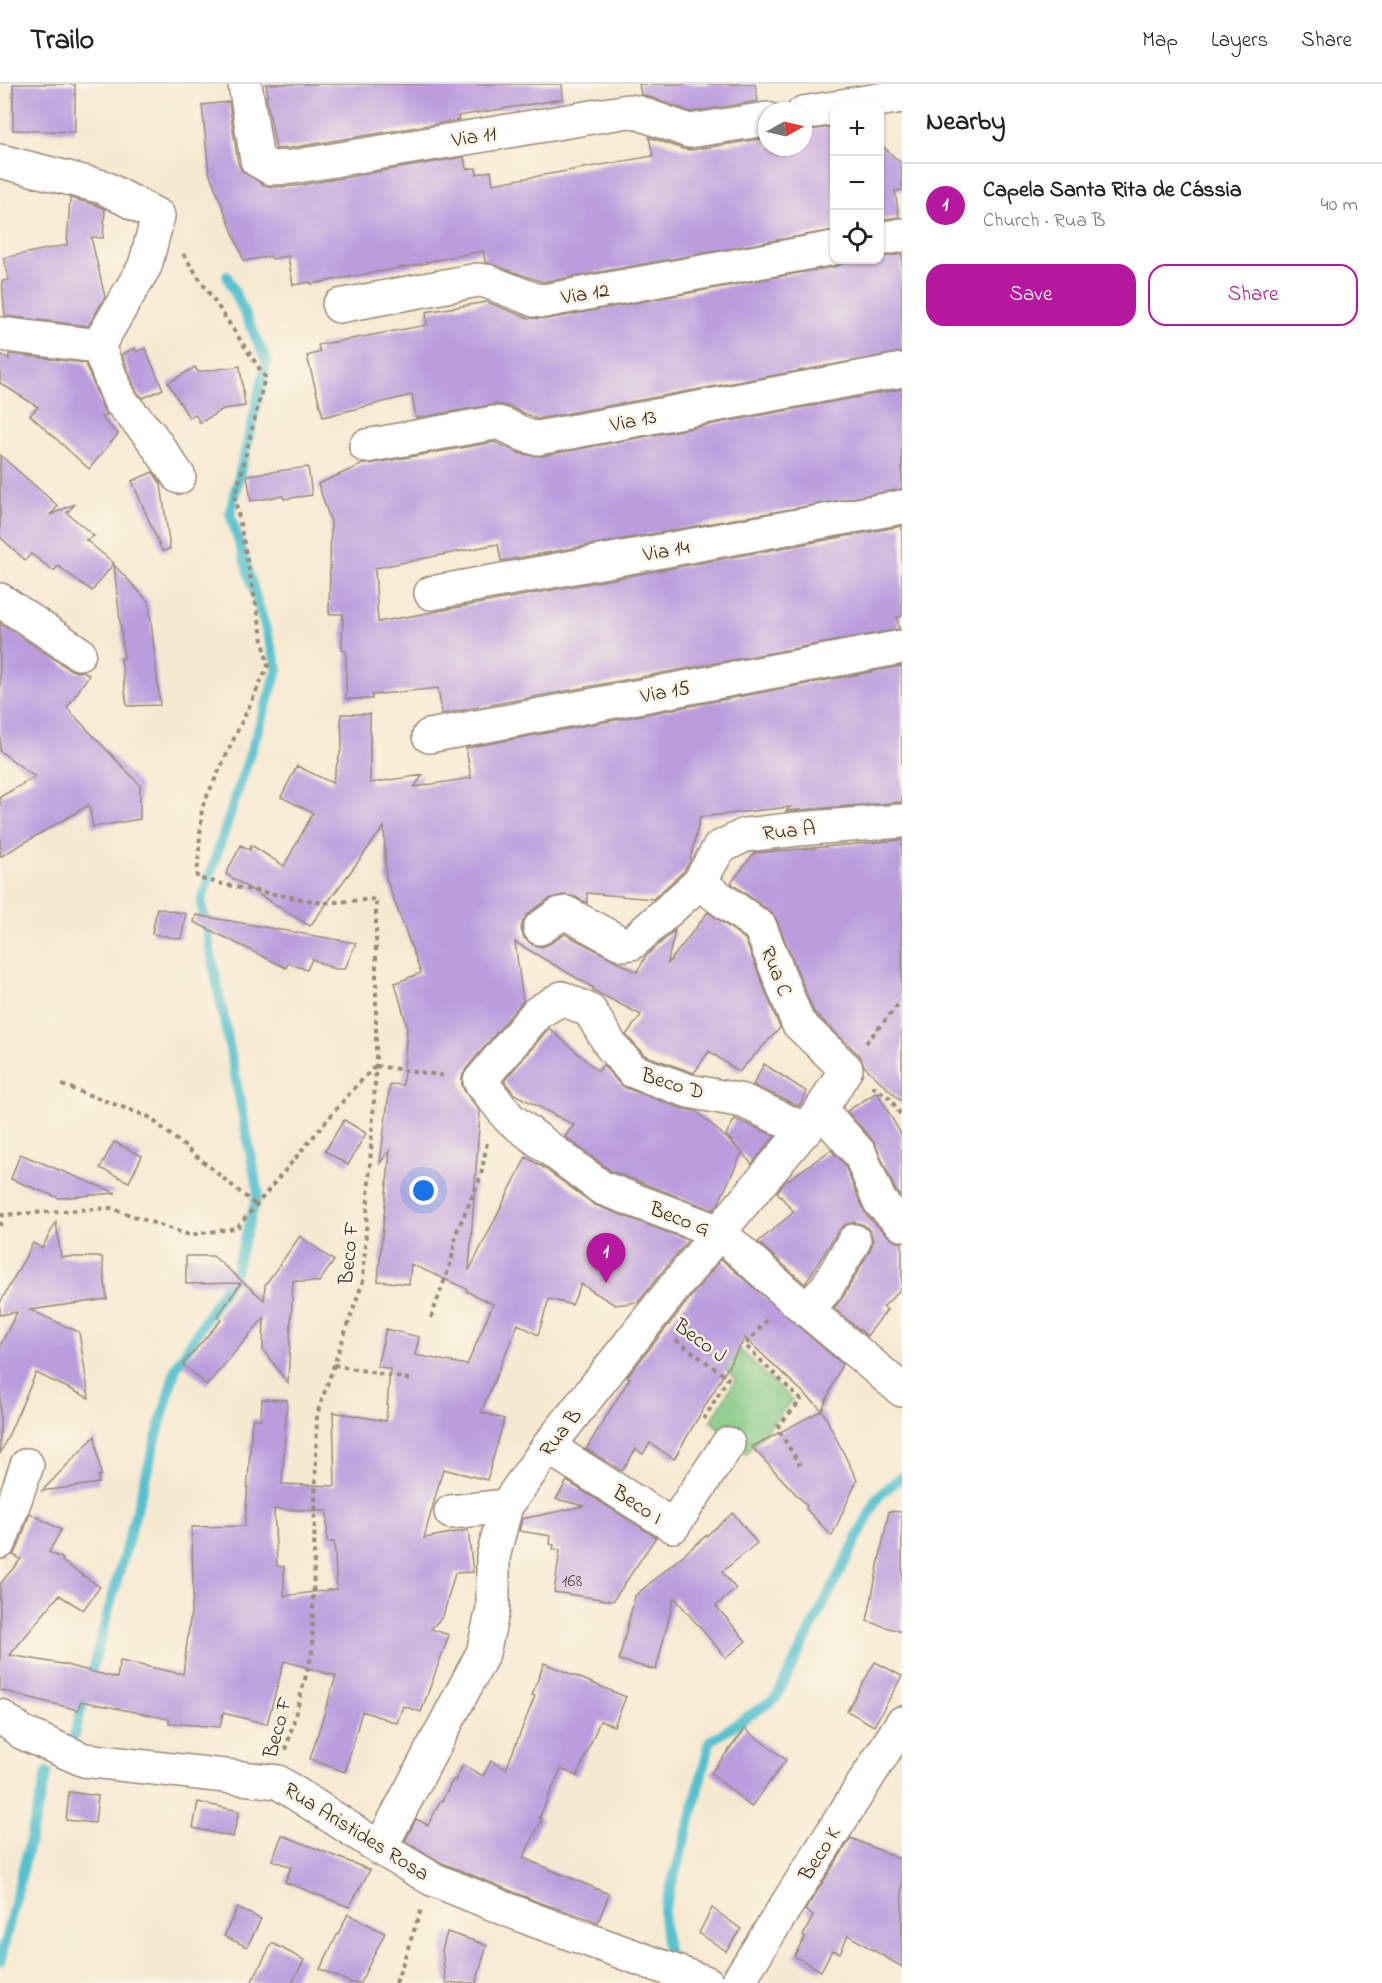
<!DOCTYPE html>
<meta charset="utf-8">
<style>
:root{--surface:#fff;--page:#f6f6f6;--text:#222;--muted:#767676;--line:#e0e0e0;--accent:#b5179e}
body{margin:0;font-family:"Indie Flower",sans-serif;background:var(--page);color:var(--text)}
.controls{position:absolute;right:18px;top:18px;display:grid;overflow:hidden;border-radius:12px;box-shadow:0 2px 4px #0004}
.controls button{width:54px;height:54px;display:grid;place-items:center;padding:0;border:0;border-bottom:2px solid var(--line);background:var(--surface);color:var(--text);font:30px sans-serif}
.compass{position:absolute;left:758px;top:18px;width:54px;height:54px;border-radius:50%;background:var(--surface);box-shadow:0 2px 4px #0004;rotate:82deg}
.you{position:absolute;left:424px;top:1107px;width:21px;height:21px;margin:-15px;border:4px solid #fff;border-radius:50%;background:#1a73e8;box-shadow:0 0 0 9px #1a73e833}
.badge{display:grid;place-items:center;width:39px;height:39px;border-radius:50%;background:var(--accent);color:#fff;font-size:20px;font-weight:700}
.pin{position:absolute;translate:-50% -50px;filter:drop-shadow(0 2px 3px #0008)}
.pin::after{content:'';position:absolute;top:32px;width:21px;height:18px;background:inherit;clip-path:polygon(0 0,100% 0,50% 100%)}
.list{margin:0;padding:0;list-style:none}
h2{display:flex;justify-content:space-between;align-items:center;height:78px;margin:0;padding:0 24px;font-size:26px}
h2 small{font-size:20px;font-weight:400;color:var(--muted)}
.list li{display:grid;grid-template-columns:39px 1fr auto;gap:18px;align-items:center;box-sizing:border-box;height:84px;padding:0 24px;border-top:2px solid var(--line)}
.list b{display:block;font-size:22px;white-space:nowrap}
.list p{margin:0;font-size:20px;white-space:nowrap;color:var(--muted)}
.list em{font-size:20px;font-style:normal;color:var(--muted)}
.actions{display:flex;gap:12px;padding:18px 24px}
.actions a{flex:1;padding:14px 0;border:2px solid var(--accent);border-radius:18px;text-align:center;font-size:21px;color:var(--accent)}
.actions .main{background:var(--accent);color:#fff}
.icon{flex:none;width:33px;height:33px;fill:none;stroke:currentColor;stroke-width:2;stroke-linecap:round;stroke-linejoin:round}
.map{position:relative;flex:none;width:902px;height:1899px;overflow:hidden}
header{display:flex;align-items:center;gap:36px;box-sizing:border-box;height:84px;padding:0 30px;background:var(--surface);border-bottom:2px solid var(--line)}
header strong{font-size:28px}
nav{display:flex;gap:33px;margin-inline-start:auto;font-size:21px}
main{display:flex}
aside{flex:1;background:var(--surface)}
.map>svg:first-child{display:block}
.green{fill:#81c883;stroke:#5e7950;stroke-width:1.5}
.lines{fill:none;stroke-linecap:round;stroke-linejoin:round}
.stream{stroke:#55c1cf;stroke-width:10}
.building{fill:#bb9dde;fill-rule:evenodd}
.minor-casing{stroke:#988a78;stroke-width:36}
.path{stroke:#988a78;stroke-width:4;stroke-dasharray:4.5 4.5;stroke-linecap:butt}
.minor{stroke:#fff;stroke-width:33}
.labels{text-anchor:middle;stroke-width:5;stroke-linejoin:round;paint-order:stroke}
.number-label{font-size:18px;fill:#5b474e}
.street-label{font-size:21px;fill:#3b2a1e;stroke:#fcf5e5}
</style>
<header>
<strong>Trailo</strong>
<nav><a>Map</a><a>Layers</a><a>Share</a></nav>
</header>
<main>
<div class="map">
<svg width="902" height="1899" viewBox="0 0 902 1899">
<rect width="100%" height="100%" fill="#fcf5e5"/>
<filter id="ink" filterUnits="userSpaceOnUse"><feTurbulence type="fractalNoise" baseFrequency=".0167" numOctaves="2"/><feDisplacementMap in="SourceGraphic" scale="12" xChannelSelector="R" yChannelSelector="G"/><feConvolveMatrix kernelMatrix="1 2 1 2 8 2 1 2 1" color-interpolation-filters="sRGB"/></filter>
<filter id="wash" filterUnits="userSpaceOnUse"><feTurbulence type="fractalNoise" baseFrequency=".008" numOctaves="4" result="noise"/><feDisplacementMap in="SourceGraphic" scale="24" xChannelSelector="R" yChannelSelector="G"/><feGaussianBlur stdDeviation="1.35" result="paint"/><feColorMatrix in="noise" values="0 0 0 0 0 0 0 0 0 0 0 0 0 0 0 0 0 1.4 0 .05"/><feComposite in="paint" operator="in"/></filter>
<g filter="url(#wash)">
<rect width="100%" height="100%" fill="#f6e9d1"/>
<!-- green -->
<polygon class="green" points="735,1261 792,1316 746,1370 711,1337 736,1295 719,1280"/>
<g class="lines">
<!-- stream -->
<g class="stream">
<polyline points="73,1655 176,1283 236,1186 258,1108 201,818 278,585 230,429 267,277 227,192"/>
<polyline points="674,1876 667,1868 663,1830 691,1734 710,1657 776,1614 878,1413 902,1392"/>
<polyline points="0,1877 47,1688"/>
</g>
</g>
<g id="blocks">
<!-- building -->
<g class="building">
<polygon points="13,0 75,0 75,48 13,46"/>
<polygon points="266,0 562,0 563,15 458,32 459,36 290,64 276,65 266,12 268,12"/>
<polygon points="639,0 755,0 758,17 691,28 641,10"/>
<polygon points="229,18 238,79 241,86 262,100 272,103 295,102 464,73 466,85 476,84 477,90 491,87 493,100 653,72 649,53 683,65 691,66 767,54 767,63 803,63 803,47 831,43 834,63 834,146 543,198 485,178 483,167 426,178 427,179 311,200 311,198 293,201 288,172 272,175 271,172 244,177 209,88 202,21"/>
<polygon points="879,59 902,80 902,106 895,107 899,133 879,136"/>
<polygon points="70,114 96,121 105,125 103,154 91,153 105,213 88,242 5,232 2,197 9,196 3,174 67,161"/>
<polygon points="902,170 902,268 537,335 511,323 496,320 416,334 412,311 323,333 307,272 320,268 318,261 427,241 426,228 487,218 528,234 547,235 837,182 848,176 879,176 879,173"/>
<polygon points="135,264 136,268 145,264 163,305 143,314 136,307 122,270"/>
<polygon points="0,270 9,275 9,270 85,279 103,324 107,331 101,333 118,350 89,385 30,331 38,323 0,299"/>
<polygon points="240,282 245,322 223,325 200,339 195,330 189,334 168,299 195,283 198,288"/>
<polygon points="902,305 902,405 501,477 498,460 375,484 378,538 902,442 902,532 897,533 899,545 442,630 438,604 372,611 372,615 346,615 346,567 342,566 343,530 329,530 331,438 318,400 363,380 369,380 495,358 521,370 541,372"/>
<polygon points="0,371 58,422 50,431 75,420 67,429 94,452 86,456 114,479 92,507 58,482 54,487 31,470 25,476 0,453"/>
<polygon points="308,383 312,411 284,415 283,412 251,417 247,391"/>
<polygon points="153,388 161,400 170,465 162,467 132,397"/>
<polygon points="114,481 149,518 160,621 127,622 121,574 124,574"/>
<polygon points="0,539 69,585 77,588 83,587 89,591 67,624 140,701 140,735 93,743 89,721 0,773 0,713 35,693 0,667"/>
<path d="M902,582V718L786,727L790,723L700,733L690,777L684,787L653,815L587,809V819L575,813L563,811L549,815L529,829L523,837L521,845L524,854L533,861L542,863L551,859L565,850L637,888L646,872L675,846L667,881L708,828L745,855L780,944L739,988L709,967L694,989L644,971L626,951L641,931L593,906L594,904L515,858L523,917L466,985L462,993V1001L465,1008L480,1027L469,1187L526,1073L541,1082L595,1121L688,1156L638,1218L615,1221L581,1200L572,1221L549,1215L538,1251L518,1240L481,1328L504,1335L487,1396L443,1385L424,1454L468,1446L473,1488L455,1489L443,1532L431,1545L449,1551L421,1628L403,1622L397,1639L362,1627L345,1688L310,1675L336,1592L284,1577L267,1640L223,1629L220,1643L169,1639V1635L81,1617L78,1626L0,1606V1500L21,1475L13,1471L18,1464L30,1429L61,1446L49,1468L63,1475L62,1477L100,1503L83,1526L59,1511L10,1571L62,1580L117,1594L120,1577L183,1590L193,1512L192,1443L245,1442L252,1335H261L262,1315L287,1316L282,1400L335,1402L333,1328L386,1337L390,1285L377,1282L386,1245L419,1253L415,1271L467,1281L493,1220L466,1207L467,1205L411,1180L409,1200L378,1197L390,1066L380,1079L390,1000L403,1001L407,942L395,899L421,889L386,794L384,743L310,842L226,790L241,761L250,766L251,761L284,782L313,729L281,713L297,682L332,699L342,662L341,630H370V699L423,691L414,703L471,694L466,664ZM274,1425L327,1427V1458H334L337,1505L284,1512V1483L277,1482Z"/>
<polygon points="902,756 902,1018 864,982 859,971 814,928 777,836 771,828 731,799 754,769"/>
<polygon points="157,824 186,830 181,855 152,850"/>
<polygon points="196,831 264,843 356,859 345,885 334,885 312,875 307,886 288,879 286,884 194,838"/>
<polygon points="549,944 598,987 603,981 619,999 626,1004 683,1025 696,1027 742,1068 726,1051 735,1035 775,1052 752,1080 742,1069 718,1120 713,1126 611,1087 565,1052 574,1041 514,1010 504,997"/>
<polygon points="764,980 807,1008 799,1022 753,1001"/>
<polygon points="877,1008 902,1052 902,1113 896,1107 874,1058 847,1027"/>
<polygon points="344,1036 366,1049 348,1081 325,1067"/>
<polygon points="114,1058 142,1072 129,1098 100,1084"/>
<polygon points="831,1066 844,1080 866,1131 889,1153 897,1158 902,1158 902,1204 883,1223 887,1226 867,1252 834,1224 843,1213 870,1166 873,1158 871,1148 864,1141 854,1138 844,1141 838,1147 805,1200 758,1158 794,1128 777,1108 785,1098"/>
<polygon points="20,1070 116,1109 59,1114 11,1095"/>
<polygon points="56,1138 61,1173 102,1173 107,1215 30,1226 79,1248 89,1314 36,1289 0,1370 0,1262 17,1228 0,1231 0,1219 33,1159 42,1164"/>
<polygon points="300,1152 334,1177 319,1198 293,1197 288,1299 263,1266 264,1234 207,1301 183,1280 221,1236 217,1233 241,1199 186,1200 186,1172 213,1172 264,1216 265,1201"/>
<polygon points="721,1175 842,1280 822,1326 745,1254 674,1375 650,1359 643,1370 636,1365 622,1387 586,1365 630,1294 627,1293"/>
<polygon points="822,1326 857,1396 832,1452 806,1425 807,1422 752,1363"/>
<polygon points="95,1352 101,1391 98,1392 99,1399 42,1407"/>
<polygon points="567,1397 656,1453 613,1517 554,1508 560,1466 553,1465 554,1461 550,1460 551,1452 519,1447 522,1435 584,1422 556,1415"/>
<polygon points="889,1427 902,1428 902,1548 867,1537"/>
<polygon points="733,1429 757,1459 722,1488 736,1505 716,1522 746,1557 726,1574 674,1513 656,1586 619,1576 635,1512"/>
<polygon points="875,1578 902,1592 874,1642 847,1627"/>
<polygon points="544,1579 626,1613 614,1642 600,1637 577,1692 561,1685 539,1734 542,1735 523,1774 609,1810 598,1838 538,1818 440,1778 405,1757 416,1735 428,1741 441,1716 442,1717 453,1696 455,1697 463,1681 483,1692 491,1677 506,1685 535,1612 532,1611"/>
<polygon points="745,1645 786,1676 751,1723 711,1689"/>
<polygon points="69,1708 98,1712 95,1739 66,1736"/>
<polygon points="198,1718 239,1727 233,1753 193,1744"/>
<polygon points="282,1751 370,1786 349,1823 285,1798 291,1783 272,1776"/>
<polygon points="851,1754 902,1776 902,1883 848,1851 840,1869 832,1866 821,1887 794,1872 805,1853 803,1852 813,1832 805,1826"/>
<polygon points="237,1824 261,1835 247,1863 224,1852"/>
<polygon points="712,1824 741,1845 726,1867 699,1849"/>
<polygon points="348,1830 385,1849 360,1899 352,1899 320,1885"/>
<polygon points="447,1848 487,1861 476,1899 446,1899 442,1866"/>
<polygon points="272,1859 304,1876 292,1899 251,1899"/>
</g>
</g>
</g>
<g filter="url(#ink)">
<use href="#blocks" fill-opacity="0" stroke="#988a78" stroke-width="1.5"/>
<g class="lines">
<defs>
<g id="minor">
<polyline points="245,0 257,76 271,84 292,83 628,27 636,28 689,47 767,35"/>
<polyline points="842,22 902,12"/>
<polyline points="803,29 834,24"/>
<polyline points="0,77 103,103 158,132 145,182 98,262 0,250"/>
<polyline points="880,155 902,151"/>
<polyline points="339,222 478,196 486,197 535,216 544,217 834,164"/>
<polyline points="98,262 120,317 150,351 179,393"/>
<path d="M366,362L494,339C510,339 522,354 538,354L902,286"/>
<polyline points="431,509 902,423"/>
<polyline points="0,516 79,569"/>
<polyline points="429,652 902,563"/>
<polyline points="540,844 560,830 566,829 619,858 625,860 632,859 699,799 719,764 745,751 798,745 902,737"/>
<polyline points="821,1026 860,1070 880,1118 902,1140"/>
<polyline points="806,1046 743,1017 689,1007 633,987 611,962 590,927 562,914 537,929 480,997 509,1034 602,1104 719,1148 789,1211 902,1306"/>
<polyline points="808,1226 827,1203 854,1157"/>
<polyline points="548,1363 673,1442 728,1360"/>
<polyline points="451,1428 506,1422"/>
<polyline points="0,1458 27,1381"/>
<polyline points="0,1632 23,1649 84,1676 278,1698 380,1764 432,1795 531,1835 707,1899"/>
<polyline points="380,1764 483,1569 493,1525 493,1473 506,1422 548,1363 648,1236 719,1148 821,1026 846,985 798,939 760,843 699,799"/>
<polyline points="737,1899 902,1639"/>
</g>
</defs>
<!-- minor casing -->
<use href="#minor" class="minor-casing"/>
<!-- path -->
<g class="path">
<polyline points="183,170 265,293 235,414 268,582 202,723 197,794 240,804 323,819 376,815 376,982 363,1197 317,1330 312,1569 286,1666"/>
<polyline points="866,959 902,916"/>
<polyline points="376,982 447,992"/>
<polyline points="62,1001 149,1033 257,1122"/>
<polyline points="872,1002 890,1014 902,1033"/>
<polyline points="0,1131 110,1124 189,1151 237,1144 349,1010 375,982"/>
<polyline points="0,1142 3,1131"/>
<polyline points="431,1234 451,1178 457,1147 481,1092 487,1058"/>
<polyline points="767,1236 745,1261 801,1316 777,1344 800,1381"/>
<polyline points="676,1256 728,1294 704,1335"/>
<polyline points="334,1281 413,1296"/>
<polyline points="396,1899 421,1826"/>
</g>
<!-- minor -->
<use href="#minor" class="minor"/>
</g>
</g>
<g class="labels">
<!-- number labels -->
<g class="number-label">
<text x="572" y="1502">168</text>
</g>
<!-- street labels -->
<g class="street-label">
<text transform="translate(474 52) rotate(-9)" y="7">Via 11</text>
<text transform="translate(585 209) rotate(-10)" y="7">Via 12</text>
<text transform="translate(633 336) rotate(-11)" y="7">Via 13</text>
<text transform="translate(666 466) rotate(-10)" y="7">Via 14</text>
<text transform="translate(665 607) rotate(-11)" y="7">Via 15</text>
<text transform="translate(789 746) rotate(-6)" y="7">Rua A</text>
<text transform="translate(777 887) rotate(68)" y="7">Rua C</text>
<text transform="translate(673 999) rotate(17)" y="7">Beco D</text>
<text transform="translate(680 1134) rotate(21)" y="7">Beco G</text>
<text transform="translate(348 1169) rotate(-84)" y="7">Beco F</text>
<text transform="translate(701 1256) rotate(36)" y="7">Beco J</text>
<text transform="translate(560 1348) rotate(-52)" y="7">Rua B</text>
<text transform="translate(638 1420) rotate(33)" y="7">Beco I</text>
<text transform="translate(277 1643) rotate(-75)" y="7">Beco F</text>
<text transform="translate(357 1747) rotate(32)" y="7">Rua Aristides Rosa</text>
<text transform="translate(819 1769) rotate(-58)" y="7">Beco K</text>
</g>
</g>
</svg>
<div class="controls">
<button>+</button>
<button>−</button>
<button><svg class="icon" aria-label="locate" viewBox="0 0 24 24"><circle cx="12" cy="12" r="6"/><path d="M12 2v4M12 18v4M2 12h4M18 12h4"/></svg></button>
</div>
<svg class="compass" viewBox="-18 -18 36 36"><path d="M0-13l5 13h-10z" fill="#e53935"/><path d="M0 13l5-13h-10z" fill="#767676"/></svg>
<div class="you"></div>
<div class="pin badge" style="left:606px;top:1199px">1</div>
</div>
<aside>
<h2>Nearby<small></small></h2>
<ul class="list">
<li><span class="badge">1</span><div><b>Capela Santa Rita de Cássia</b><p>Church · Rua B</p></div><em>40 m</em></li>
</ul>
<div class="actions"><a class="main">Save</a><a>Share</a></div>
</aside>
</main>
